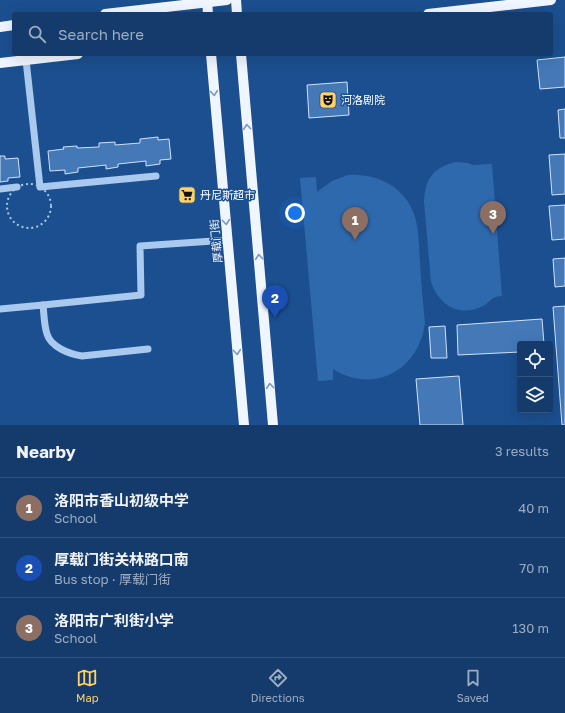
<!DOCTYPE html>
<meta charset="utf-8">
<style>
:root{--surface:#143b6b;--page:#214673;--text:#f1f3f6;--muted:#9dadc1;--line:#33557e;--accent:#ffd166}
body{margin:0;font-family:"Golos Text","Noto Sans SC",sans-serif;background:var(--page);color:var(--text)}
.controls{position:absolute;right:12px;bottom:12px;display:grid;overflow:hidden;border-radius:4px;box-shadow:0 4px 16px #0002}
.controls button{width:36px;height:36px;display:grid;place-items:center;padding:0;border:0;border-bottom:1px solid var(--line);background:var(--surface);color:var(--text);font:20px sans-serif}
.you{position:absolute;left:295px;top:213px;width:14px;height:14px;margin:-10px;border:3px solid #fff;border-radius:50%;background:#1a73e8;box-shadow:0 0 0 6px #1a73e833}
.badge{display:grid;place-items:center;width:26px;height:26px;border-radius:50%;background:var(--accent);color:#fff;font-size:13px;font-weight:700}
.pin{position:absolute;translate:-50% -33px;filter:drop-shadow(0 1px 2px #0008)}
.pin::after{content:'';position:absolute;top:21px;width:14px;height:12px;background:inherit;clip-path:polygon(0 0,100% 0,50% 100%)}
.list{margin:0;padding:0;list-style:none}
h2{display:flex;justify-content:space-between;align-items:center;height:52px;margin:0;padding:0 16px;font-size:17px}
h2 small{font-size:13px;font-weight:400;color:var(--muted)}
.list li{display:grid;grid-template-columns:26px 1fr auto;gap:12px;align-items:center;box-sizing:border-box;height:60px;padding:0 16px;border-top:1px solid var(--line)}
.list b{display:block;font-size:15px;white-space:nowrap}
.list p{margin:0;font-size:13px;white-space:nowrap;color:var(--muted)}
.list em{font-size:13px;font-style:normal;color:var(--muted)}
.icon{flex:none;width:22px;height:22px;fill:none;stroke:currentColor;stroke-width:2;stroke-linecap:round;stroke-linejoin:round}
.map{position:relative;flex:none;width:565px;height:425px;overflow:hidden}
.search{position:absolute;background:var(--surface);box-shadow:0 4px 16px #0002;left:12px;right:12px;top:12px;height:44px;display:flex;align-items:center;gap:10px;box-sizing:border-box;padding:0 14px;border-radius:4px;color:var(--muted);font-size:15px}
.sheet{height:232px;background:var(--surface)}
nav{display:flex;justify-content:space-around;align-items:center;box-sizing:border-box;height:56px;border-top:1px solid var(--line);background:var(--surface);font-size:11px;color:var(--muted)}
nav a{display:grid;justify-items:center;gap:2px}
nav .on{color:var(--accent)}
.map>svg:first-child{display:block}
.green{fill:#2e69ad}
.building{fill:#4478b7;stroke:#cfe3fa}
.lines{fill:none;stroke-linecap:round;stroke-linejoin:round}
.path{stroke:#a9c9ee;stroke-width:2;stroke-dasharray:2 3;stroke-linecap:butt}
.minor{stroke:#a9c9ee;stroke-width:7}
.major{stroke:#f0f6ff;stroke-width:10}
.oneway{stroke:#7b9ac1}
.labels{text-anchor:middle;stroke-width:3;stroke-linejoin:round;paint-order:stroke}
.poi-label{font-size:11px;fill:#fff;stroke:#1b4f8f;text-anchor:start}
.street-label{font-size:11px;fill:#fff;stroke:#1b4f8f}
</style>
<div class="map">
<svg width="565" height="425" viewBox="0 0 565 425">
<rect width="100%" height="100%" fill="#1b4f8f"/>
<!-- green -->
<g class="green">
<path d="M456,162L468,163L473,165L492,164L502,296C490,297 492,301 483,306C459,318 439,305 431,282L424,202C425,178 434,167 456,162Z"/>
<path d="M348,175C377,173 406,187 415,217C419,231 419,247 420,262C421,282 423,303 425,323C419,370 374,395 333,369V380L318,381L300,178L316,177L317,192L332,181Z"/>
</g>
<!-- building -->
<g class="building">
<polygon points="565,57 565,87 540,89 537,60"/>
<polygon points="347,82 349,115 309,118 307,85"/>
<polygon points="565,109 565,138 560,138 558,110"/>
<polygon points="158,137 158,140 169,139 171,159 160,160 160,164 146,166 146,161 118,164 118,167 106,169 106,165 78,168 78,172 65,174 65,170 50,171 48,151 64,149 63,147 77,146 77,148 99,147 99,143 115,142 115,145 140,143 140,139"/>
<polygon points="565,154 565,194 552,195 549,155"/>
<polygon points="0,156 5,156 5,159 18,158 20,177 8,178 8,181 0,182"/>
<polygon points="565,205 565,239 552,240 549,206"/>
<polygon points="565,258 565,286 555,287 553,259"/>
<polygon points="565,306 565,425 562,425 553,307"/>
<polygon points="542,319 544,344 520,344 520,352 458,355 457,325"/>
<polygon points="445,326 447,358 431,358 429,327"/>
<polygon points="459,376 463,425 420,425 416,379"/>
</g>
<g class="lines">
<!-- path -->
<circle class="path" cx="29" cy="206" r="22"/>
<!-- minor -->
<g class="minor">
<polyline points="26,60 40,187 156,176"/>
<polyline points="0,189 17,187"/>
<polyline points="43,305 141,295 140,246 228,240"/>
<path d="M0,309L43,305C44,314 44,325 47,334C51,347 69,354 82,356L148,349"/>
</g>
<!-- major -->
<g class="major">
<polyline points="207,0 208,14"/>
<polyline points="236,0 237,14"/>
<polyline points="105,14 227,0"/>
<polyline points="428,14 551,0"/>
<polyline points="0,27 14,25"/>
<polyline points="211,54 244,425"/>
<polyline points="241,54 273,425"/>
<polyline points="0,63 78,54"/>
</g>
</g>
<!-- one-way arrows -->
<defs><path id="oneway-chevron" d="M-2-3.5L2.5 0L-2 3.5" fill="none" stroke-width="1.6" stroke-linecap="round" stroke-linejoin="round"/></defs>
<g class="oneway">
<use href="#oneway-chevron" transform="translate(214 93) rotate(85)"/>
<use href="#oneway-chevron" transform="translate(247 127) rotate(-95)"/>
<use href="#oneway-chevron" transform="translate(226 222) rotate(85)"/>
<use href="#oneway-chevron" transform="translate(259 257) rotate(-95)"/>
<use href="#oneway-chevron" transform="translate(237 352) rotate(85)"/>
<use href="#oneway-chevron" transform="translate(270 386) rotate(-95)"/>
</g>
<!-- icons -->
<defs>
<symbol id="theatre-square" viewBox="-11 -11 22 22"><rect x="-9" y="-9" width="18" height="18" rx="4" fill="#ffd166" stroke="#1b4f8f"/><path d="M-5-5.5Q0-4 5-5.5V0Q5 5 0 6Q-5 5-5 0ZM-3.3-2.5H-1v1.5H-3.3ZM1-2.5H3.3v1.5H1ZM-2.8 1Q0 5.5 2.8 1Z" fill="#111"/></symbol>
<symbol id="supermarket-square" viewBox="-11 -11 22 22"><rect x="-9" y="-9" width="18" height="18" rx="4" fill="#ffd166" stroke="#1b4f8f"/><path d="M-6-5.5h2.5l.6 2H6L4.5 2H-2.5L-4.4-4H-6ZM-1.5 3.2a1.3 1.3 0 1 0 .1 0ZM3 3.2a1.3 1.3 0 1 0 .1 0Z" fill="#111"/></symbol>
</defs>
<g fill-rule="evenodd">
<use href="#theatre-square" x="318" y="90" width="20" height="20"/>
<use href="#supermarket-square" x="177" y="185" width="20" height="20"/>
</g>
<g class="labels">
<!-- poi labels -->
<g class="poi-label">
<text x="341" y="104">河洛剧院</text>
<text x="200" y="199">丹尼斯超市</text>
</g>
<!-- street labels -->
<g class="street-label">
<text transform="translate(216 241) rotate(-95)" y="4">厚载门街</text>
</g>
</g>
</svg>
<div class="controls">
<button><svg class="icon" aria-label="locate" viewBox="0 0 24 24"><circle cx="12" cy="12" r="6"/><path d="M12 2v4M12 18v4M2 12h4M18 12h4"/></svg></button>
<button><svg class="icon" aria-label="layers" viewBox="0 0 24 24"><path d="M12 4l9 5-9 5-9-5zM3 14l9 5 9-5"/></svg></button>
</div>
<div class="you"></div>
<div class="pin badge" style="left:355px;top:240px;background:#8d6e63">1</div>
<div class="pin badge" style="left:275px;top:318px;background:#1a4fb4">2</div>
<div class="pin badge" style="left:493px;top:234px;background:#8d6e63">3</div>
<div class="search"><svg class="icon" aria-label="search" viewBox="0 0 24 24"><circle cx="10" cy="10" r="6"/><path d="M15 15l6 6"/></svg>Search here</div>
</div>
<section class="sheet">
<h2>Nearby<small>3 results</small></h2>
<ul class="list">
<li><span class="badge" style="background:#8d6e63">1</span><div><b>洛阳市香山初级中学</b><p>School</p></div><em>40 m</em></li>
<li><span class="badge" style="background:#1a4fb4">2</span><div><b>厚载门街关林路口南</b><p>Bus stop · 厚载门街</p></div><em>70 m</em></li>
<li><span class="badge" style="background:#8d6e63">3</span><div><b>洛阳市广利街小学</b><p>School</p></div><em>130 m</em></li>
</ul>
</section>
<nav>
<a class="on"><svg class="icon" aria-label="map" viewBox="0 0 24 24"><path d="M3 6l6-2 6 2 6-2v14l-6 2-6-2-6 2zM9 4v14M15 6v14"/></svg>Map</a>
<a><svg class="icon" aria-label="directions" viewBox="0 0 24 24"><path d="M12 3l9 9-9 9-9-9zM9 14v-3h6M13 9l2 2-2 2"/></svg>Directions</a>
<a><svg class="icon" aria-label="saved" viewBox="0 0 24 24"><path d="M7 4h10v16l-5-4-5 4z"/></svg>Saved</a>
</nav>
